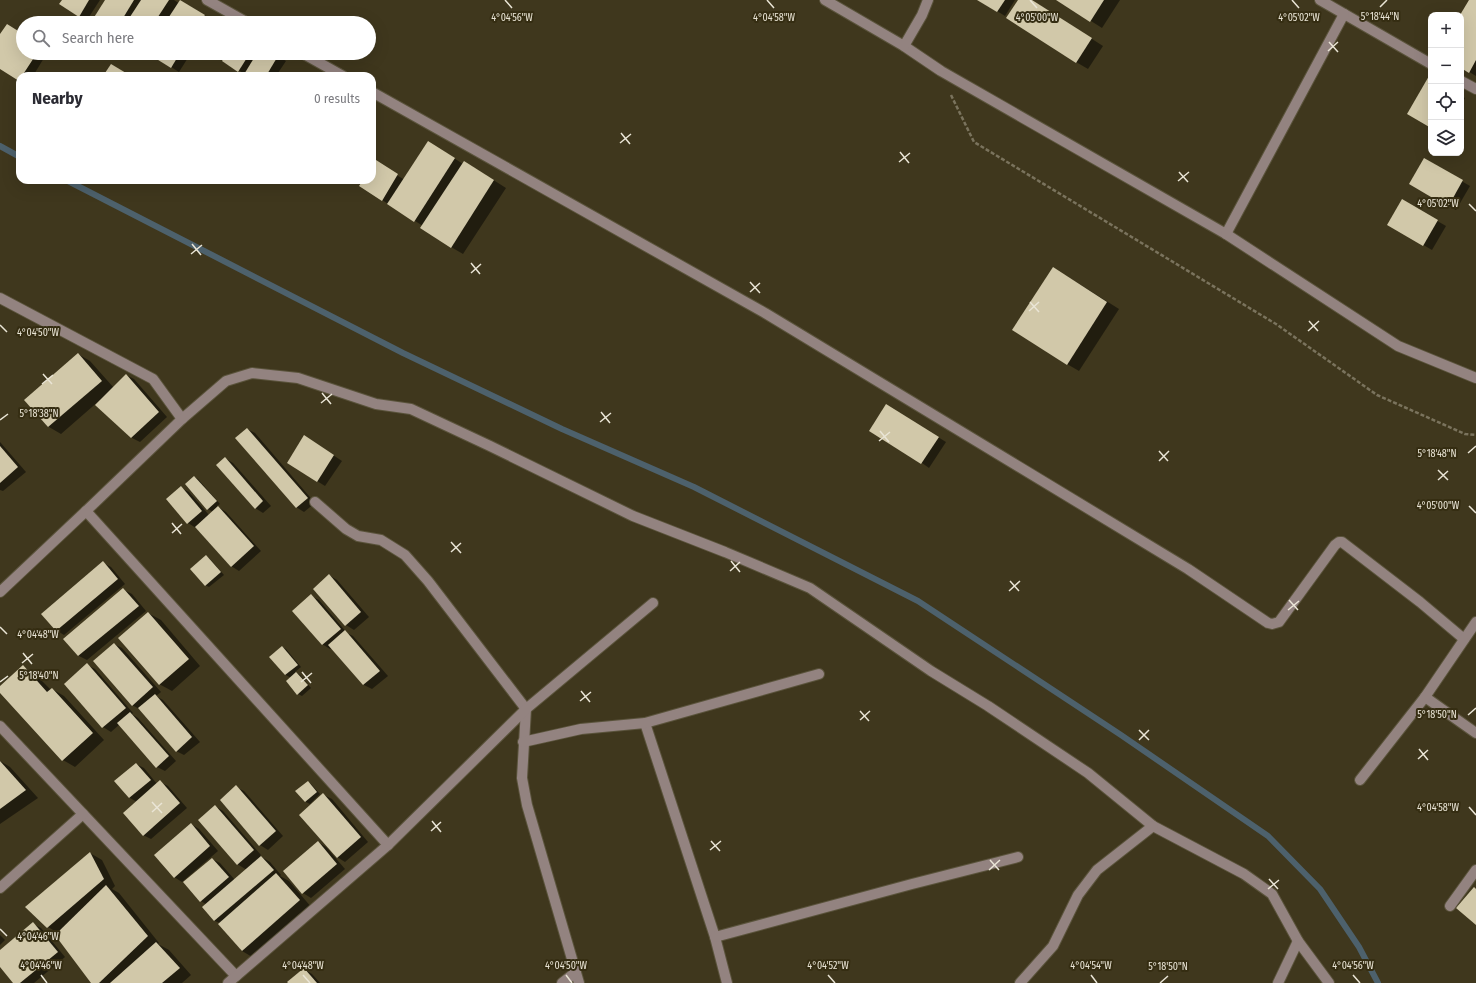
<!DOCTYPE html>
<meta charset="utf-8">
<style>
:root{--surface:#fff;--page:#f2f2f3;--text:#2b2b33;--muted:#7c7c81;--line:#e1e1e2}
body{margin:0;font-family:"Fira Sans Condensed",sans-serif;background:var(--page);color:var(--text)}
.controls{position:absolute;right:12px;top:12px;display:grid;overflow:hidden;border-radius:8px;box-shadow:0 4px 16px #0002}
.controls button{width:36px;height:36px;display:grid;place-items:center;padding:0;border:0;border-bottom:1px solid var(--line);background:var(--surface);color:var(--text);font:20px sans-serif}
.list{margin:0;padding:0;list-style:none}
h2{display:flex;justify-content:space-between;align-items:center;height:52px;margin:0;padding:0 16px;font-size:17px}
h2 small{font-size:13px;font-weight:400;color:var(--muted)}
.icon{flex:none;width:22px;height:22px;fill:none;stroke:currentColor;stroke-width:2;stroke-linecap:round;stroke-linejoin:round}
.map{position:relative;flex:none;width:1476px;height:983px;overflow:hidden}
.search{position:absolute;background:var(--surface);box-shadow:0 4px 16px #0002;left:16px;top:16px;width:360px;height:44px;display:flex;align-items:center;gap:10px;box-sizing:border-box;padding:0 14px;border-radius:22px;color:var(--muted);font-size:15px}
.panel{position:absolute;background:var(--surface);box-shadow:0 4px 16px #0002;left:16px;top:72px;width:360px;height:112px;border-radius:12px}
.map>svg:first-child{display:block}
.shadow{fill:#0007}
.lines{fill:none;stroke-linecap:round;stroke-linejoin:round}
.stream{stroke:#4d616c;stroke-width:6}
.building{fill:#d1c8a9}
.minor-casing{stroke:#5a533b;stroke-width:12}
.path{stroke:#7a735d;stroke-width:2.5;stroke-dasharray:4 2;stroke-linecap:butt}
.minor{stroke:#938380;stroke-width:10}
.ticks{fill:none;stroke:#eae5d6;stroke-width:1.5}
.ticks-label{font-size:10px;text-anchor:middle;fill:#eae5d6;stroke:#352d12;stroke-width:4;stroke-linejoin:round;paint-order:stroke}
</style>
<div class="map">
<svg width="1476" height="983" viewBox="0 0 1476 983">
<rect width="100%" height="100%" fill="#3f371d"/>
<!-- shadow -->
<g class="shadow">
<polygon points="63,0 100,0 87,20 79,16"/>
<polygon points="107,0 174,0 180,4 188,5 212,20 210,23 101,23"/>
<polygon points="979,0 1015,0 1005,16"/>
<polygon points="1019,0 1031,0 1103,46 1088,69 1076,62"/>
<polygon points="1058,0 1120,0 1102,28"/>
<polygon points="1470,0 1476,0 1476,76 1461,67"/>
<polygon points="23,35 23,53 47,53 33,76 20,76 20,80 0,68 0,36"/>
<polygon points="149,53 191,53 179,72"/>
<polygon points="228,53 273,53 286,61 276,76 244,76 245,74 223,61"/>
<polygon points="1461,96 1465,98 1461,106"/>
<polygon points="440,149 463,164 476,169 506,188 463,254 451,247 423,226 382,200 364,180 372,180 372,168 393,173 405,180"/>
<polygon points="1424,159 1470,186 1456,210 1410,184"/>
<polygon points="1403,201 1446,226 1432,250 1389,225"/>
<polygon points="1065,275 1119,309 1079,371 1067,364"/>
<polygon points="78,354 90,361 114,388 126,375 134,379 167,417 140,442 132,438 97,405 101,401 100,400 61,434 49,427 26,400"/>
<polygon points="894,410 946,442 929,468 922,463"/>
<polygon points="247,429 255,433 315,503 304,512 296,507"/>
<polygon points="312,441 342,461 325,486 317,481"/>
<polygon points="0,442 26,472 3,491 0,490"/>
<polygon points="225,458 233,463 271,506 263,513 255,508"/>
<polygon points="194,477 198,479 220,504 217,506 226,512 261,551 239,571 231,566 196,528 188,523 181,488 189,492 209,515 213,512 208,509"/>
<polygon points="206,556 210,559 224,575 209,587 205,585"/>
<polygon points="103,563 111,567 125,584 64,635 56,630"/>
<polygon points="329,575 337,580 369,617 354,630 346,625"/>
<polygon points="124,590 132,594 146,611 87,660 79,656 65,639"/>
<polygon points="311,596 319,600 347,633 353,636 388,676 372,689 364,685 332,648 330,649 322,644"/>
<polygon points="148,613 161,620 200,666 172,691 159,684"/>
<polygon points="114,644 122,648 161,692 156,696 163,700 200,742 184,755 176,751 141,710 132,705"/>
<polygon points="282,647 286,649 301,667 295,672 300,675 311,688 302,696 298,694 291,678 286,675 270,657"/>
<polygon points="87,665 95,669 133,713 132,714 138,718 176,761 165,771 157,767 120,724 111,732 103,727"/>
<polygon points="23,667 35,674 51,690 52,689 64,696 104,740 75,767 63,760 0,692 0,688"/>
<polygon points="0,761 10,767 38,798 0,824"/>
<polygon points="136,764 144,768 157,784 160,782 168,786 187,808 151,839 143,835 137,802 130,798 116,781"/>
<polygon points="308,782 311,784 320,794 310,804 306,802 297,791"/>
<polygon points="236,787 244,791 283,836 268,850 260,845 221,800"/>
<polygon points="324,795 332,799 368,842 345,862 337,857"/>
<polygon points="215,806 223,811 261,855 260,856 270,862 281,875 280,876 289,881 312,908 254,958 242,951 220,923 215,921 204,907 207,905 201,901 185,882 212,859 220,863 235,880 247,870 237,864"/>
<polygon points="191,824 199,829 218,851 182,882 174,877"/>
<polygon points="318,842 326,847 345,869 311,898 303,893"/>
<polygon points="90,853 102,860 115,886 112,889 119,893 159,943 158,944 169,950 191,975 182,983 93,983 58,933 48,927"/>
<polygon points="33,924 41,928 65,957 34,983 15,983 0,966 0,952"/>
<polygon points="0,935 5,940 0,945"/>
<polygon points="304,969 312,974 320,983 289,983"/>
</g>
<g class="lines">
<!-- stream -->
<g class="stream">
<polyline points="0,146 20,157"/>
<polyline points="66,180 403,353 562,429 694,487 918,601 1121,735 1268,836 1320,889 1359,947 1378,983"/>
</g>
</g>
<!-- building -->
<g class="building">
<polygon points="62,0 89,0 79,17 59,4"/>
<polygon points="105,0 134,0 120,23 100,23 93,19"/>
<polygon points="141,0 169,0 154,23 126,23"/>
<polygon points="180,0 205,15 199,23 165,23"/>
<polygon points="977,0 1005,0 997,12"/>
<polygon points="1018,0 1032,0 1092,38 1076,63 1006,18"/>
<polygon points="1056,0 1104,0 1090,22"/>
<polygon points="1469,0 1476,0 1476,60 1469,73 1461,68 1460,15"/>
<polygon points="7,24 23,34 23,53 37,53 22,76 20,76 19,81 0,69 0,34"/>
<polygon points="147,53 180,53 171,68"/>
<polygon points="227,53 250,53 238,72 222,61"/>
<polygon points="257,53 274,53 278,56 266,76 243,76"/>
<polygon points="111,64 131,76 103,76"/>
<polygon points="1429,76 1431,77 1431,128 1407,114"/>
<polygon points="428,141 455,158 414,222 387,204"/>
<polygon points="1424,158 1463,180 1448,207 1409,184"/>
<polygon points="376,160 398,174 382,201 359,186 363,180 372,180 372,166"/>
<polygon points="464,161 494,180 451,248 420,228"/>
<polygon points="1402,199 1438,220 1423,246 1387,225"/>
<polygon points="1053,267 1107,302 1067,365 1012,330"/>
<polygon points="78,353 102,381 48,427 24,400"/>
<polygon points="126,374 159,412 131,438 95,405"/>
<polygon points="886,404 939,437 921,464 869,431"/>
<polygon points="247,428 308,498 296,508 235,438"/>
<polygon points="304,435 334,455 317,482 287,463"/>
<polygon points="0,446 18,467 0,483"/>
<polygon points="225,457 263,501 255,509 216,465"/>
<polygon points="194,476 217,501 207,510 185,484"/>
<polygon points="181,486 202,511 187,524 166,499"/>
<polygon points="218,506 254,546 231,567 195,527"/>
<polygon points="206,555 221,572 205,586 190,569"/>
<polygon points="103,561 118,579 56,631 41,614"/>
<polygon points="329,574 361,612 345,626 313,589"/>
<polygon points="123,588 139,606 78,656 63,639"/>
<polygon points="311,594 341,629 322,645 292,611"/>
<polygon points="148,612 189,659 159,685 118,638"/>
<polygon points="345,630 380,671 363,685 328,645"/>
<polygon points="114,643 153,687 132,706 93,661"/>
<polygon points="282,646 298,665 285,675 269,657"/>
<polygon points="87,663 126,708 102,728 64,684"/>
<polygon points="23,665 47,692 52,688 93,733 62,761 0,693 0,686"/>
<polygon points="296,672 308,685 297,695 286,681"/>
<polygon points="155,694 192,737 176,752 138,708"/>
<polygon points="130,712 169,756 156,768 117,723"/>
<polygon points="0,761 26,790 0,809"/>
<polygon points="136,763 151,780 129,798 114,781"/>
<polygon points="160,780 180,803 143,836 123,813"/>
<polygon points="308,781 317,792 305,802 295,791"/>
<polygon points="236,785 276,831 259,846 220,800"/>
<polygon points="323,793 361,837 337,858 299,815"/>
<polygon points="215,805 254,850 237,865 198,820"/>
<polygon points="191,823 210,846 174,878 154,855"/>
<polygon points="318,841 337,864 302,894 283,871"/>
<polygon points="90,852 104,879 47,928 25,907"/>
<polygon points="261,856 274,870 214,921 202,907"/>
<polygon points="212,858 229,877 200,902 183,882"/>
<polygon points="276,873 300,900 242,951 218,924"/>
<polygon points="106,885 148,936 99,983 91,983 55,935"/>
<polygon points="1474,887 1476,889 1476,925 1456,908"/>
<polygon points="33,922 58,952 20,983 13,983 0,967 0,950"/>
<polygon points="156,942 180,968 162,983 110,983"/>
<polygon points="304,968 317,983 288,983 287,982"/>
</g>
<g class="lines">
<defs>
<g id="minor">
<polyline points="207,0 248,23"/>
<polyline points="825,0 904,46 941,71 1226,234 1398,346 1476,378"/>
<polyline points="1320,0 1431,64"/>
<polyline points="904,46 922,15 928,0"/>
<polyline points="302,53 343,76"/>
<polyline points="1461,81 1476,89"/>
<polyline points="372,92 765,313 1188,569 1268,623 1272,624 1279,622 1335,545 1339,542 1342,542 1420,602 1464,639"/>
<polyline points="1226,234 1344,14"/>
<polyline points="0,298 153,379 182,419 86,511 388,845"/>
<polyline points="182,419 226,381 252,373 298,378 376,404 411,409 490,446 633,516 725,552 810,588 931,671 988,706 1088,773 1153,826 1244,874 1272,894 1298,941 1329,983"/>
<polyline points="315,502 346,529 358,536 381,540 405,555 428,581 526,709 522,778 527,805 579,983"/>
<polyline points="0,592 86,511"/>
<polyline points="1425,697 1476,733"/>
<polyline points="645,723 715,937 727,983"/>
<polyline points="0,726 236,976"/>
<polyline points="523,742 581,729 645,723 819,674"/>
<polyline points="1360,780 1425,697 1476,622"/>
<polyline points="0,888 83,814"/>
<polyline points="1450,906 1476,870"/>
<polyline points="715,937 912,884 1018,857"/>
<polyline points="228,983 388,845 526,709 653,603"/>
<polyline points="562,983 576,972"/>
<polyline points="1020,983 1053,946 1078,895 1097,870 1153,826"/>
<polyline points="1278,983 1298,941"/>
</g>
</defs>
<!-- minor casing -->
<use href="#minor" class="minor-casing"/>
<!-- path -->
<polyline class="path" points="951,95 974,142 1276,324 1377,395 1465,434 1476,435"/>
<!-- minor -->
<use href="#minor" class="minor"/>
</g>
<!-- ticks -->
<path class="ticks" d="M505,0L512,8M767,0L774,8M1030,0L1037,8M1292,0L1299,8M1380,7L1387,0M1329,42L1338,52M1328,51L1338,42M621,133L630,144M620,143L631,134M900,152L909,163M899,162L910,153M1179,172L1188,182M1178,181L1189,172M1469,204L1476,211M192,244L201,255M191,254L202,245M471,263L480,274M471,273L481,264M750,282L760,293M750,292L760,283M1030,302L1039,312M1029,311L1039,302M1309,321L1318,331M0,325L7,332M1308,331L1319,321M43,374L52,384M42,384L53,375M322,393L331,404M321,403L332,394M601,412L610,423M0,420L8,414M600,422L611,413M880,431L889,442M879,441L890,432M1159,451L1168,461M1468,453L1476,446M1159,461L1169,451M1438,470L1448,480M1438,480L1448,471M1469,506L1476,513M172,523L181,534M172,533L182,524M451,542L461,553M451,552L461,543M731,561L740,572M730,571L740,562M1010,581L1019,591M1009,591L1020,581M1289,600L1298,610M1288,610L1299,601M0,627L7,634M23,653L32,664M22,663L33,654M302,672L311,683M0,682L8,676M301,682L312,673M581,691L590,702M580,701L591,692M860,711L869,721M1468,715L1476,708M860,720L870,711M1139,730L1149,740M1139,740L1149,730M1419,749L1428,760M1418,759L1428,750M152,802L162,813M1469,807L1476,815M152,812L162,803M432,821L441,832M431,831L441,822M711,841L720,851M710,850L721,841M990,860L999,870M989,870L1000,860M1269,879L1278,889M1268,889L1279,880M0,929L7,936M41,975L47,983M303,975L310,983M566,975L572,983M828,975L835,983M1091,975L1097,983M1353,975L1360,983M1160,983L1168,976"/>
<g class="ticks-label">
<text x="1380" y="20">5°18'44"N</text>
<text x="512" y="21">4°04'56"W</text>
<text x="774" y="21">4°04'58"W</text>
<text x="1037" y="21">4°05'00"W</text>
<text x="1299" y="21">4°05'02"W</text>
<text x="1438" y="207">4°05'02"W</text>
<text x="38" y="336">4°04'50"W</text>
<text x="39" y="417">5°18'38"N</text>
<text x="1437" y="457">5°18'48"N</text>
<text x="1438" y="509">4°05'00"W</text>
<text x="38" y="638">4°04'48"W</text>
<text x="39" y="679">5°18'40"N</text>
<text x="1437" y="718">5°18'50"N</text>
<text x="1438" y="811">4°04'58"W</text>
<text x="38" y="940">4°04'46"W</text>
<text x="41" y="969">4°04'46"W</text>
<text x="303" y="969">4°04'48"W</text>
<text x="566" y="969">4°04'50"W</text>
<text x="828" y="969">4°04'52"W</text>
<text x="1091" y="969">4°04'54"W</text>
<text x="1353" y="969">4°04'56"W</text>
<text x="1168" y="970">5°18'50"N</text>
</g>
</svg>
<div class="controls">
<button>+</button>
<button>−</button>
<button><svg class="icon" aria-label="locate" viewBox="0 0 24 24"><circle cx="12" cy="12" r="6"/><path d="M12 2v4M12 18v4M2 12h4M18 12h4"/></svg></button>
<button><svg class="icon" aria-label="layers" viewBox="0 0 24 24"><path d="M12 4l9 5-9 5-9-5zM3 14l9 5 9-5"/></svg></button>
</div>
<div class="search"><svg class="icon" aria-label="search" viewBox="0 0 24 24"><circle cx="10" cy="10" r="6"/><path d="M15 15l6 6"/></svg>Search here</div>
<section class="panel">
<h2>Nearby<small>0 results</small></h2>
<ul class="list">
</ul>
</section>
</div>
